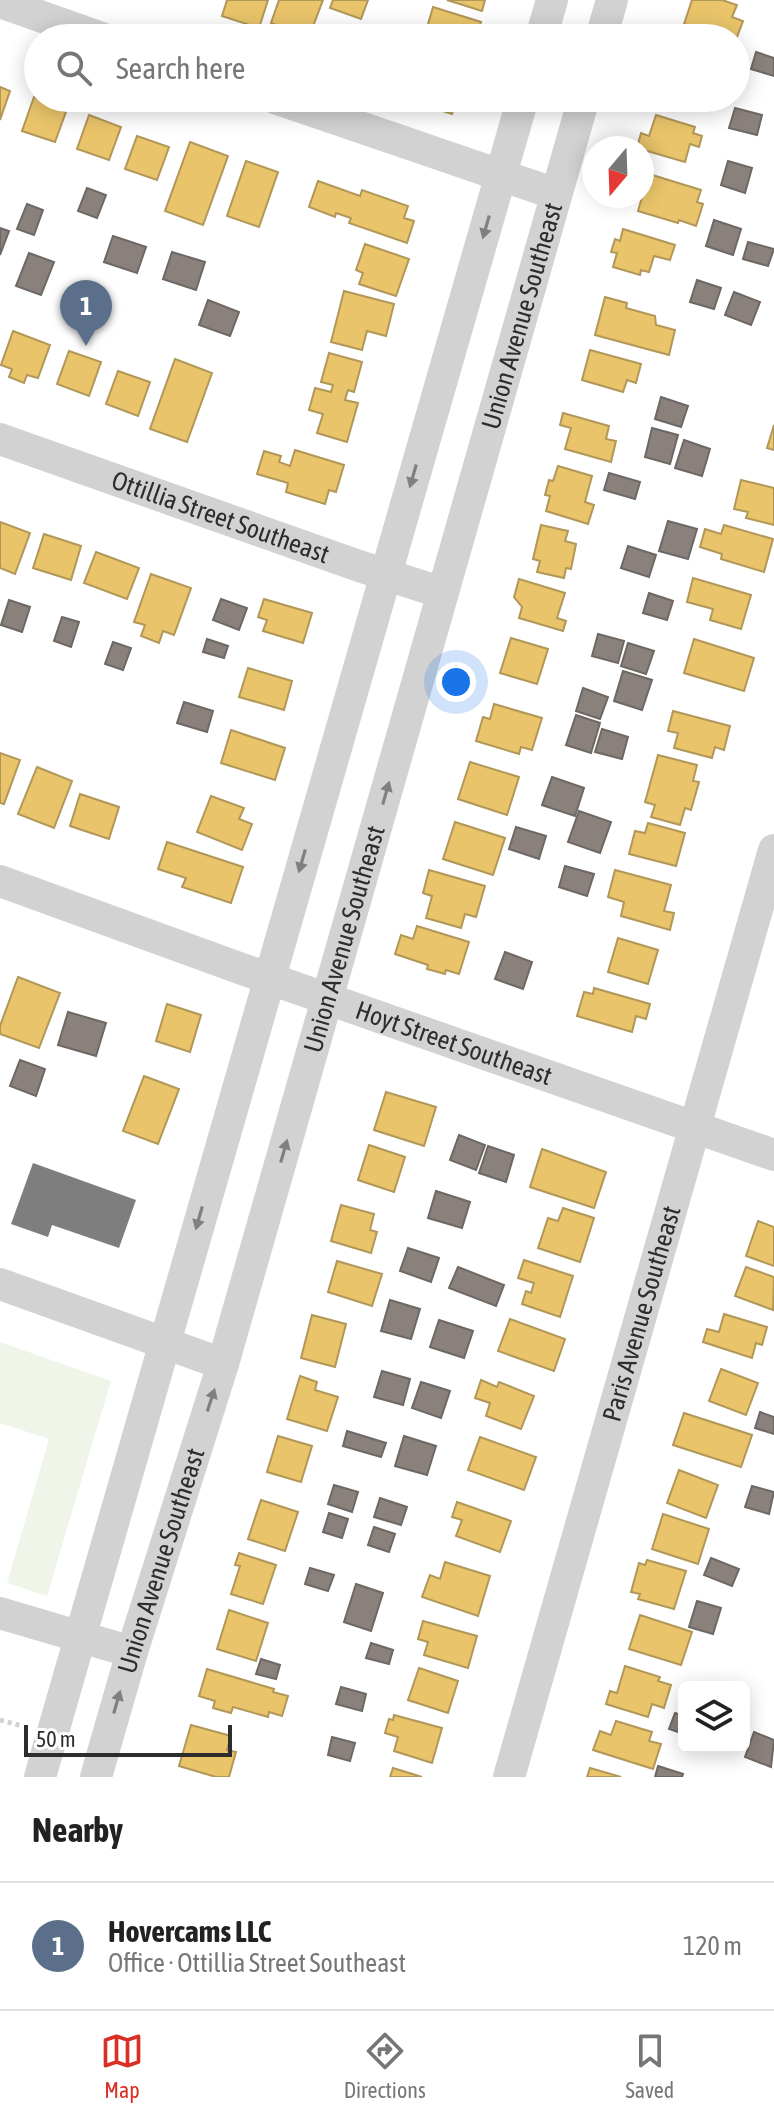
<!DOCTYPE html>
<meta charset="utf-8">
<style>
:root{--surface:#fff;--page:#f6f6f6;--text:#222;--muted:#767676;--line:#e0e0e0;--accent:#d93025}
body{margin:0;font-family:"Asap Condensed",sans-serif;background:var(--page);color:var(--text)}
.controls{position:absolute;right:24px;bottom:24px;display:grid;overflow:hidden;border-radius:12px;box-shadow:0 4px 20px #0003}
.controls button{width:72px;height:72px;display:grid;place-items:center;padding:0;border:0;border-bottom:2px solid var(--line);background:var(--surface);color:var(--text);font:40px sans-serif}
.compass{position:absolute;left:582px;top:136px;width:72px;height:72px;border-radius:50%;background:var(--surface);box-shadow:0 4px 20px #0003;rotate:199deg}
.scale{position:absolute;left:24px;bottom:20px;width:208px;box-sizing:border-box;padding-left:8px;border:4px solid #2d2d2d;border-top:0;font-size:22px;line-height:28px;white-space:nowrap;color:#2d2d2d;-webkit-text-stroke:6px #fff;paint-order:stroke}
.you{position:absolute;left:456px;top:682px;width:28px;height:28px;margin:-20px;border:6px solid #fff;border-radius:50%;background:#1a73e8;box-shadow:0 0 0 12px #1a73e833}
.badge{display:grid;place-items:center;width:52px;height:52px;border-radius:50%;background:var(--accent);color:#fff;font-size:26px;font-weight:700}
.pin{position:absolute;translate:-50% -66px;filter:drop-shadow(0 2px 4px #0008)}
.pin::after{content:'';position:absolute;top:42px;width:28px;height:24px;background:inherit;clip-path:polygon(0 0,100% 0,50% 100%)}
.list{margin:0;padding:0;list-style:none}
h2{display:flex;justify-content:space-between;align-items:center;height:104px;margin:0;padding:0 32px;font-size:34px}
h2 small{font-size:26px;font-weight:400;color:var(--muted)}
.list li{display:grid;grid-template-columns:52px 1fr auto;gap:24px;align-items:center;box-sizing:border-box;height:128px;padding:0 32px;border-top:2px solid var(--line)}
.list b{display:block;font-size:30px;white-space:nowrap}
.list p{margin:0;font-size:26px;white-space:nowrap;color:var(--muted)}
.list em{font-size:26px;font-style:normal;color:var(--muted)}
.icon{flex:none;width:44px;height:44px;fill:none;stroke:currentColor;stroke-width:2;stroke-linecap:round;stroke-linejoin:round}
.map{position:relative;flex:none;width:774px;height:1777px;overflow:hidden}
.search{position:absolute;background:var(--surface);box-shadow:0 4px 20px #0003;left:24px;right:24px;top:24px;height:88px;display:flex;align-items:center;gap:20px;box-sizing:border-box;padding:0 28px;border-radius:44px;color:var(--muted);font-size:30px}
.sheet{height:232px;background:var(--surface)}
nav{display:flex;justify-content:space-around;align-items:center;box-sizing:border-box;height:112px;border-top:2px solid var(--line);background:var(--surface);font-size:22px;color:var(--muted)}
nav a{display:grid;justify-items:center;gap:4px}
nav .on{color:var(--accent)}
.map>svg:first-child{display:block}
.green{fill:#f0f5ea}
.homes{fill:#e9c46a;stroke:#b19758;stroke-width:2}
.industry{fill:#8a817c;stroke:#6e6864;stroke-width:2}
.building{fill:#7e7e7e}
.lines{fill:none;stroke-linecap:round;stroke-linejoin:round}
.path{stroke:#d2d2d2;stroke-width:5;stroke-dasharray:4 4;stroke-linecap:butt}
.street{stroke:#d2d2d2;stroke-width:32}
.oneway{fill:#808080}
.labels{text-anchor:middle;stroke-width:8;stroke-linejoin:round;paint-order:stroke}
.street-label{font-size:26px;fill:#2d2d2d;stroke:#fff}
</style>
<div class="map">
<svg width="774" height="1777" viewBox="0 0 774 1777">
<rect width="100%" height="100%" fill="#fff"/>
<!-- green -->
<polygon class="green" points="0,1342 111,1381 47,1596 7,1583 49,1439 0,1423"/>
<!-- homes -->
<g class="homes">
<polygon points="227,0 268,0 259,28 222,16"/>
<polygon points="279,0 323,0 309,37 271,23"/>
<polygon points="333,0 368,0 361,19 330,8"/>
<polygon points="447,0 485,0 482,11"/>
<polygon points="692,0 722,0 737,5 732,17 743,21 737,37 726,33 725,38 688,36 691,26 684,24"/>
<polygon points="433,7 481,22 476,38 424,38"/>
<polygon points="0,87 10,91 0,120"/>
<polygon points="34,97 67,109 55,142 22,131"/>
<polygon points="402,98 456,98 452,114"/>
<polygon points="679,98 706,98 705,104"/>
<polygon points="89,115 121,127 109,160 77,149"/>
<polygon points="656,115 695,127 693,133 702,136 699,147 690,144 685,162 637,148 641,133 649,136"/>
<polygon points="137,136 169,147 157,180 125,169"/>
<polygon points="190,142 228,156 203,225 165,211"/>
<polygon points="246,161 278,172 259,227 227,216"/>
<polygon points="649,174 701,190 697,202 703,204 696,226 679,220 678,223 638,211 642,197 637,196 642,196 642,182 647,183"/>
<polygon points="318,181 360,196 362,190 408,206 404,218 414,221 407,243 349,223 351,218 336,213 335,217 309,207"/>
<polygon points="623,229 675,245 670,260 654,256 649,272 641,270 640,275 613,267 617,253 611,252 615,239 620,241"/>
<polygon points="365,244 409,259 396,296 359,284 363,273 356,270"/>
<polygon points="344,291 394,304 386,336 367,331 362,350 331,342"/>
<polygon points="605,297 627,303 626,308 655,316 656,325 675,330 669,355 595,335"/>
<polygon points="13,331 50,345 38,378 27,375 24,383 9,377 12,369 1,365"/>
<polygon points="590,350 641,364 636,383 627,380 623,392 582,380"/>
<polygon points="69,351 101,362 89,396 57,384"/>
<polygon points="329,353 362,362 354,392 348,390 345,400 358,403 347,442 317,433 323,414 309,410 315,388 331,392 333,385 321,382"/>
<polygon points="175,359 212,373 187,442 150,429"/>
<polygon points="118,371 150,382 138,416 106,404"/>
<polygon points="563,413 609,426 606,439 616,441 611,462 565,449 571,428 560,425"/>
<polygon points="774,425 774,450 767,448"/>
<polygon points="295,450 344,465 336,492 329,490 325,504 286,492 288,483 257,474 264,451 281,456 279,462 290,466"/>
<polygon points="558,466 592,476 585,502 594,505 588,524 546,511 550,496 545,495 549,480 553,481"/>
<polygon points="741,480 774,488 774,525 746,518 748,512 734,509"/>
<polygon points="0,522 30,533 15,574 0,568"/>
<polygon points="541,525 568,531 565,541 576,544 571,569 566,568 564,578 537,572 540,561 533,559"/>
<polygon points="724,525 773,539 764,572 721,559 722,554 700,547 705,529 721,534"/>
<polygon points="44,534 81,546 71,580 33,568"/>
<polygon points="96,552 139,568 127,599 84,583"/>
<polygon points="151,574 191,588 174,635 163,631 159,643 141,636 145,625 134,622"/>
<polygon points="693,578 751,595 741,629 710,620 713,609 687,602"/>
<polygon points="519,579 565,593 557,618 566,621 563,631 519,618 522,607 514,597"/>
<polygon points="264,599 312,613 303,643 263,631 267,620 258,617"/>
<polygon points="511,638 548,649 537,684 500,673"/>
<polygon points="694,639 754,658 744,691 684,673"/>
<polygon points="248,668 292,681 284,710 239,697"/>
<polygon points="494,704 542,718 532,750 521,747 519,754 476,741 483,717 490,719"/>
<polygon points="673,711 730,726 724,750 715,747 712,758 674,748 678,733 668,731"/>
<polygon points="231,730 285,748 275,780 221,763"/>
<polygon points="0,753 20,760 4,804 0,803"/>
<polygon points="658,755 697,765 693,781 699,782 691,810 685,808 680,825 651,817 655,805 645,802"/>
<polygon points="470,762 519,777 507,815 458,799"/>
<polygon points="37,767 72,781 54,828 18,814"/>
<polygon points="80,794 119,807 109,839 70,826"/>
<polygon points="211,796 244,808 239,819 252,824 242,850 197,832"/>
<polygon points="455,822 505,838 493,875 443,859"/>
<polygon points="648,823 685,833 676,866 629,854 635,831 645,833"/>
<polygon points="167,842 243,867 231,903 182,887 186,878 158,869"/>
<polygon points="429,870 485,886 476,917 465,914 461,928 426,918 432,896 423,893"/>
<polygon points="615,870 671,885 664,911 674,913 670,930 621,916 624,902 608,897"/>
<polygon points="417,926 469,942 459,974 446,970 445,974 427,969 428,965 395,954 401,935 413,939"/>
<polygon points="618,938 658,950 648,984 608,972"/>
<polygon points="18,977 60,993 39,1048 0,1034 0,1026"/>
<polygon points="594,988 650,1004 646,1019 636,1016 632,1032 577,1016 584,992 593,994"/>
<polygon points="167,1004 201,1015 190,1052 156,1041"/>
<polygon points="144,1076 179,1089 158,1144 123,1131"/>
<polygon points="386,1092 436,1107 424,1146 374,1130"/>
<polygon points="369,1145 405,1157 394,1192 358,1180"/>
<polygon points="542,1149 606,1172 594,1208 530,1187"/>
<polygon points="341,1205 374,1214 370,1230 377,1232 371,1253 331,1241"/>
<polygon points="563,1208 594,1218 580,1262 538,1248 548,1218 558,1221"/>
<polygon points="758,1221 774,1227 774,1266 746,1256"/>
<polygon points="524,1260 573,1276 560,1317 522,1304 526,1291 531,1293 534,1283 518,1278"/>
<polygon points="337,1261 382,1274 372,1306 328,1292"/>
<polygon points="746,1267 774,1277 773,1310 735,1296"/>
<polygon points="724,1314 767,1327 762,1345 756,1343 752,1358 703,1342 707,1329 719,1332"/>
<polygon points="312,1315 346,1324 335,1367 301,1358"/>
<polygon points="510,1319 565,1339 554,1371 498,1351"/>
<polygon points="721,1369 758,1383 746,1415 709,1401"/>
<polygon points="300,1376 317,1382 315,1390 338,1397 327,1431 287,1419"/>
<polygon points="481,1380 497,1387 499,1382 534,1396 521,1429 486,1416 490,1403 475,1398"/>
<polygon points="684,1413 752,1435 741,1467 673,1445"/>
<polygon points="278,1436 312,1446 301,1482 267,1472"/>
<polygon points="480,1437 536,1457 524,1490 468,1470"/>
<polygon points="679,1470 718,1485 706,1518 667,1503"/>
<polygon points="261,1500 298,1512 285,1551 248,1539"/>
<polygon points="457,1502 511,1521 500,1552 456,1536 462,1520 452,1517"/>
<polygon points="663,1514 709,1529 698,1564 652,1549"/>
<polygon points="239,1553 276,1565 263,1604 231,1594 240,1566 235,1565"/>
<polygon points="647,1560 686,1571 674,1609 638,1599 640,1594 631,1592 639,1563 645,1565"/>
<polygon points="445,1562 490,1576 478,1616 422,1597 430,1575 440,1579"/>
<polygon points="229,1610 268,1623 256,1661 217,1649"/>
<polygon points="640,1615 692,1632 681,1665 629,1649"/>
<polygon points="423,1621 477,1636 468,1668 424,1655 428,1642 418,1639"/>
<polygon points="625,1666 660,1677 658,1681 671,1685 664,1708 652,1704 648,1717 606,1704 610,1691 617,1693"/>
<polygon points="419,1668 458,1681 448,1713 408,1700"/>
<polygon points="207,1669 274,1689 273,1692 288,1696 282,1716 269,1712 268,1717 233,1707 231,1713 213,1708 215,1701 199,1696"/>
<polygon points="394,1715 442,1728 432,1763 394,1751 398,1737 385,1733 389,1719 393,1720"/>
<polygon points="616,1721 652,1732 649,1741 661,1744 653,1769 593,1750 600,1731 611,1735"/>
<polygon points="191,1725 231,1736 227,1750 236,1752 229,1777 216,1777 179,1766"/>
<polygon points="393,1768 422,1777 390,1777"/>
<polygon points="590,1768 621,1777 587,1777"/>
</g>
<!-- industry -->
<g class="industry">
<polygon points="756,52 774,58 774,76 751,69"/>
<polygon points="735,108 762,115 757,135 729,128"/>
<polygon points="728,161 752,168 745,193 721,185"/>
<polygon points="87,188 106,195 97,218 78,211"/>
<polygon points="27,204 43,210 34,235 17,229"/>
<polygon points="714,220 741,229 733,255 706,246"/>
<polygon points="0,228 9,231 0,255"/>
<polygon points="113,236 146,247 137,273 104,262"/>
<polygon points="748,242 774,249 768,266 743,259"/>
<polygon points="172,252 205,262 196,290 163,279"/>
<polygon points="29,253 54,262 41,295 16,286"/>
<polygon points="697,280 721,288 714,309 690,302"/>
<polygon points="734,292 760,302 751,325 725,315"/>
<polygon points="208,300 239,312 230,336 199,325"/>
<polygon points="661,397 688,406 681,427 655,419"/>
<polygon points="652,428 678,435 670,464 645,457"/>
<polygon points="684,440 710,449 702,476 675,468"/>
<polygon points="609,473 640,482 635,499 604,490"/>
<polygon points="668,521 697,529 688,559 659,551"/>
<polygon points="628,546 656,555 649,577 621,568"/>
<polygon points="649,593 673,601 667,620 643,613"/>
<polygon points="221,599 247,608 239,630 213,620"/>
<polygon points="9,600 30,607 22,632 1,625"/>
<polygon points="62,617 79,622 71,647 54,641"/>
<polygon points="598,634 624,641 618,663 592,656"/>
<polygon points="207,639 228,646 224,658 203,652"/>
<polygon points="113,642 131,648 123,670 105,664"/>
<polygon points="628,643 654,651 646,674 621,666"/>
<polygon points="623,671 652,680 642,710 614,701"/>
<polygon points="583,688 608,697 600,719 576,711"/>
<polygon points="184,702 213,711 207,732 177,723"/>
<polygon points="576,715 600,723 591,753 566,745"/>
<polygon points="602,729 628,737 622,759 595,752"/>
<polygon points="552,777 584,788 575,816 542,805"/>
<polygon points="579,811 611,822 600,853 568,842"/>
<polygon points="516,827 546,836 539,859 509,849"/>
<polygon points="565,866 594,874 587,896 559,887"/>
<polygon points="505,952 532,962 523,989 495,979"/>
<polygon points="68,1012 106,1023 96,1056 58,1045"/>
<polygon points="20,1060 45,1069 36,1096 10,1086"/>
<polygon points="459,1135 485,1145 476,1170 450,1160"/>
<polygon points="488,1146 514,1155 506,1182 479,1173"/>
<polygon points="436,1191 470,1202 462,1228 428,1218"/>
<polygon points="408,1248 439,1258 431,1282 400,1271"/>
<polygon points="458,1267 504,1285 496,1306 449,1288"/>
<polygon points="390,1300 420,1309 411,1339 381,1331"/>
<polygon points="439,1320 473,1331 464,1358 430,1347"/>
<polygon points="382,1371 410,1379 403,1405 374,1397"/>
<polygon points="421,1382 450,1391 441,1418 412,1408"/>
<polygon points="760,1412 774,1417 774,1434 755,1428"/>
<polygon points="347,1431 386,1443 381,1457 343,1446"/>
<polygon points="404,1436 436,1446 427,1475 395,1466"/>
<polygon points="334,1485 358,1492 352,1512 328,1504"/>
<polygon points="752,1486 774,1492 769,1514 745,1507"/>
<polygon points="380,1498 407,1507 401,1525 374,1517"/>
<polygon points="329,1513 348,1519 342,1538 323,1532"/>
<polygon points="374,1527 395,1534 389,1552 368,1545"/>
<polygon points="711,1558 739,1569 732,1586 704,1575"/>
<polygon points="310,1568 334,1575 328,1591 305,1584"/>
<polygon points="356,1584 383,1593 371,1631 344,1622"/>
<polygon points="697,1601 721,1608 713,1634 689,1627"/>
<polygon points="371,1643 393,1650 389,1664 366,1658"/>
<polygon points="261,1659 280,1665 276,1679 256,1674"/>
<polygon points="341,1687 366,1694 362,1711 336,1704"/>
<polygon points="675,1713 684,1716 684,1734 669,1729"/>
<polygon points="754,1732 774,1740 771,1767 745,1757"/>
<polygon points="332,1737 355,1743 350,1761 328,1755"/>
<polygon points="658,1766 683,1774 682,1777 655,1777"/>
</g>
<!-- building -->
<polygon class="building" points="33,1163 136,1200 119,1248 52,1225 48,1237 11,1224"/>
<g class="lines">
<!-- path -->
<polyline class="path" points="0,1720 22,1726"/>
<!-- street -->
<g class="street">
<polyline points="0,2 102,38"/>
<polyline points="541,38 552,0"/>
<polyline points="601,38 612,0"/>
<polyline points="275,98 556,194"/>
<path id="s1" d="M0,439L359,566L443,593"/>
<path id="s2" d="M0,881L242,969L774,1155"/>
<polyline points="0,1284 223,1364"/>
<polyline points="0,1613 132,1652"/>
<polyline points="40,1777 523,98"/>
<path id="s3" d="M96,1777L132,1652L223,1364L584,98"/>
<path id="s4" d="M509,1777L774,850"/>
</g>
</g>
<!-- one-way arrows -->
<defs><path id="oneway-solid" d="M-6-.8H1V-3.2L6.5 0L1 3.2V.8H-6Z" transform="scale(2)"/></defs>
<g class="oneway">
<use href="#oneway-solid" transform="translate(486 227) rotate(106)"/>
<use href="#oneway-solid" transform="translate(413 476) rotate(106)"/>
<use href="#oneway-solid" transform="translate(386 793) rotate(-74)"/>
<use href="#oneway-solid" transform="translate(302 861) rotate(106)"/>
<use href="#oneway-solid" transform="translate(284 1151) rotate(-74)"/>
<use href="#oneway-solid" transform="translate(199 1218) rotate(106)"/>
<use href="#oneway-solid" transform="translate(211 1400) rotate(-72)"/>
<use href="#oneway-solid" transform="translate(117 1702) rotate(-74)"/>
</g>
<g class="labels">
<!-- street labels -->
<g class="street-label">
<text dy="9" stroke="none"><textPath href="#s3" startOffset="1522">Union Avenue Southeast</textPath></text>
<text dy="9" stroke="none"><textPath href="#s1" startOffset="234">Ottillia Street Southeast</textPath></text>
<text dy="9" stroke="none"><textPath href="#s3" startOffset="874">Union Avenue Southeast</textPath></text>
<text dy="9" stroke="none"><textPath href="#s2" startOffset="482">Hoyt Street Southeast</textPath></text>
<text dy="9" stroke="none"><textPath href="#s4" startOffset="482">Paris Avenue Southeast</textPath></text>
<text dy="9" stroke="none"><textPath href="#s3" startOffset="226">Union Avenue Southeast</textPath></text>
</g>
</g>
</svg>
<div class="controls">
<button><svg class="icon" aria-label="layers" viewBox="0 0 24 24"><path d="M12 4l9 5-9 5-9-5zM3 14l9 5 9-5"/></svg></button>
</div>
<svg class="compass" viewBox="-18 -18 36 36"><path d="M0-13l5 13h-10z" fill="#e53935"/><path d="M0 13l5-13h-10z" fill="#767676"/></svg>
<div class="scale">50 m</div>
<div class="you"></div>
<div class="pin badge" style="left:86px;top:346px;background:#5c6f8a">1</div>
<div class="search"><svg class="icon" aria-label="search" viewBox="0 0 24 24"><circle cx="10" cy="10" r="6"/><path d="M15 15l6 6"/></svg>Search here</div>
</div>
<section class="sheet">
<h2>Nearby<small></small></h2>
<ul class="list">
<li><span class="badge" style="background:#5c6f8a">1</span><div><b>Hovercams LLC</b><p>Office · Ottillia Street Southeast</p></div><em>120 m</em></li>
</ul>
</section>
<nav>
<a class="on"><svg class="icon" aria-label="map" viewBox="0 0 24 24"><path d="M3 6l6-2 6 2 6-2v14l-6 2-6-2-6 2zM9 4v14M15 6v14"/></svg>Map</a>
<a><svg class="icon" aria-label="directions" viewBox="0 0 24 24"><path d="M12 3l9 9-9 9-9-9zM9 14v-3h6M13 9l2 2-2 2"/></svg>Directions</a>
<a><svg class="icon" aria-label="saved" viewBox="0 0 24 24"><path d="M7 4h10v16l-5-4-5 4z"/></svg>Saved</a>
</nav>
